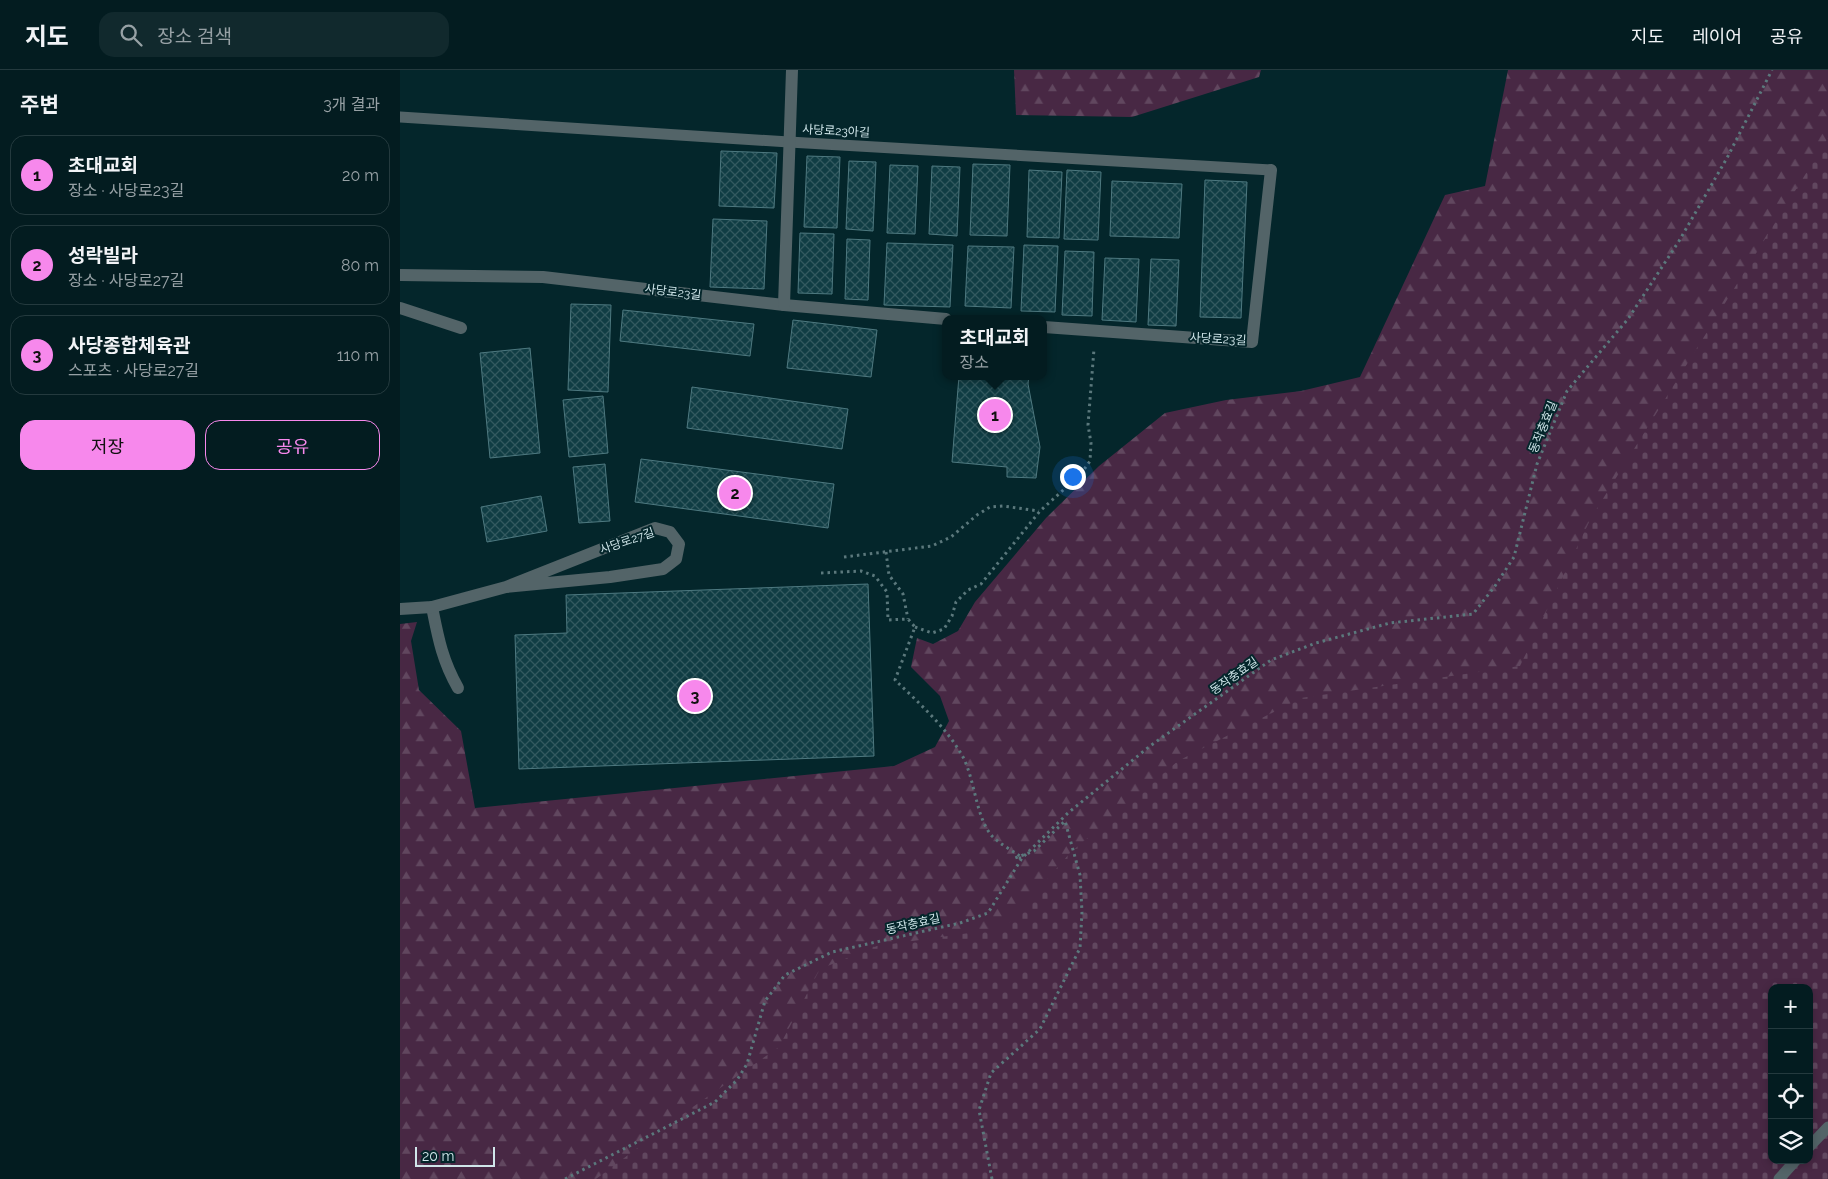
<!DOCTYPE html>
<html lang="ko">
<meta charset="utf-8">
<style>
:root{--surface:#031c20;--page:#11292d;--text:#f1f3f6;--muted:#97a1a5;--line:#243a3e;--accent:#f788ec}
body{margin:0;font-family:Raleway,"Noto Sans KR",sans-serif;background:var(--page);color:var(--text)}
.controls{position:absolute;right:15px;bottom:15px;display:grid;overflow:hidden;border-radius:10px;box-shadow:0 2px 8px #0003}
.controls button{width:45px;height:45px;display:grid;place-items:center;padding:0;border:0;border-bottom:1px solid var(--line);background:var(--surface);color:var(--text);font:25px sans-serif}
.scale{position:absolute;left:15px;bottom:12px;width:80px;box-sizing:border-box;padding-left:5px;border:2px solid #d0e6ea;border-top:0;font-size:14px;line-height:18px;white-space:nowrap;color:#d0e6ea;-webkit-text-stroke:4px #04262b;paint-order:stroke}
.you{position:absolute;left:672px;top:406px;width:18px;height:18px;margin:-12px;border:4px solid #fff;border-radius:50%;background:#1a73e8;box-shadow:0 0 0 8px #1a73e833}
.badge{display:grid;place-items:center;width:32px;height:32px;border-radius:50%;background:var(--accent);color:#111;font-size:16px;font-weight:700}
.pin{position:absolute;translate:-50% -50%;border:2px solid #fff;box-shadow:0 1px 5px #0006}
.popup{position:absolute;left:542px;top:245px;width:105px;height:65px;box-sizing:border-box;display:grid;place-content:center;border-radius:10px;background:var(--surface);filter:drop-shadow(0 1px 4px #0005);font-size:16px;white-space:nowrap;color:var(--muted)}
.popup b{font-size:19px;color:var(--text)}
.popup::after{content:'';position:absolute;left:50%;top:100%;margin-left:-10px;border:10px solid transparent;border-top-color:var(--surface)}
.list{margin:0;padding:0;list-style:none}
h2{display:flex;justify-content:space-between;align-items:center;height:65px;margin:0;padding:0 20px;font-size:21px}
h2 small{font-size:16px;font-weight:400;color:var(--muted)}
.list li{display:grid;grid-template-columns:32px 1fr auto;gap:15px;align-items:center;box-sizing:border-box;height:80px;margin:0 10px 10px;padding:0 10px;border:1px solid var(--line);border-radius:15px}
.list b{display:block;font-size:19px;white-space:nowrap}
.list p{margin:0;font-size:16px;white-space:nowrap;color:var(--muted)}
.list em{font-size:16px;font-style:normal;color:var(--muted)}
.actions{display:flex;gap:10px;padding:15px 20px}
.actions a{flex:1;padding:11px 0;border:1px solid var(--accent);border-radius:15px;text-align:center;font-size:18px;color:var(--accent)}
.actions .main{background:var(--accent);color:#111}
.icon{flex:none;width:28px;height:28px;fill:none;stroke:currentColor;stroke-width:2;stroke-linecap:round;stroke-linejoin:round}
.map{position:relative;flex:none;width:1428px;height:1109px;overflow:hidden}
header{display:flex;align-items:center;gap:30px;box-sizing:border-box;height:70px;padding:0 25px;background:var(--surface);border-bottom:1px solid var(--line)}
header strong{font-size:24px}
nav{display:flex;gap:28px;margin-inline-start:auto;font-size:18px}
.search{width:350px;height:45px;background:var(--page);display:flex;align-items:center;gap:12px;box-sizing:border-box;padding:0 18px;border-radius:15px;color:var(--muted);font-size:19px}
main{display:flex}
aside{flex:1;background:var(--surface)}
.map>svg:first-child{display:block}
.forest{fill:url(#forest-firs)}
.cemetery{fill:url(#cemetery-stones);fill-rule:evenodd}
.building{fill:url(#building-cross-hatch);stroke:#4e7980}
.lines{fill:none;stroke-linecap:round;stroke-linejoin:round}
.path{stroke:#5b787c;stroke-width:3;stroke-dasharray:2.5 4;stroke-linecap:butt}
.lane{stroke:#536468;stroke-width:11}
.street{stroke:#536468;stroke-width:12}
.labels{text-anchor:middle;stroke-width:4;stroke-linejoin:round;paint-order:stroke}
.street-label{font-size:12px;fill:#d0e6ea;stroke:#04262b}
</style>
<header>
<strong>지도</strong>
<div class="search"><svg class="icon" aria-label="search" viewBox="0 0 24 24"><circle cx="10" cy="10" r="6"/><path d="M15 15l6 6"/></svg>장소 검색</div>
<nav><a>지도</a><a>레이어</a><a>공유</a></nav>
</header>
<main>
<aside>
<h2>주변<small>3개 결과</small></h2>
<ul class="list">
<li><span class="badge">1</span><div><b>초대교회</b><p>장소 · 사당로23길</p></div><em>20 m</em></li>
<li><span class="badge">2</span><div><b>성락빌라</b><p>장소 · 사당로27길</p></div><em>80 m</em></li>
<li><span class="badge">3</span><div><b>사당종합체육관</b><p>스포츠 · 사당로27길</p></div><em>110 m</em></li>
</ul>
<div class="actions"><a class="main">저장</a><a>공유</a></div>
</aside>
<div class="map">
<svg width="1428" height="1109" viewBox="0 0 1428 1109">
<defs>
<pattern id="forest-firs" width="22" height="20" patternUnits="userSpaceOnUse" patternTransform="scale(1.25)"><rect width="22" height="20" fill="#482844"/><path d="M5 1l3.5 6h-7zM16 11l3.5 6h-7z" fill="#61475f"/></pattern>
<pattern id="cemetery-stones" width="16" height="16" patternUnits="userSpaceOnUse" patternTransform="scale(1.25)"><rect width="16" height="16" fill="#482844"/><path d="M2 7V4a2 2 0 0 1 4 0v3zM10 15v-3a2 2 0 0 1 4 0v3z" fill="#61475f"/></pattern>
<pattern id="building-cross-hatch" width="8" height="8" patternUnits="userSpaceOnUse" patternTransform="scale(1.25)"><rect width="8" height="8" fill="#103d44"/><path d="M0 0l8 8M0 8l8-8" fill="none" stroke="#32595f"/></pattern>
</defs>
<rect width="100%" height="100%" fill="#04262b"/>
<!-- forest -->
<g class="forest">
<polygon points="614,0 861,0 859,7 732,47 616,45"/>
<polygon points="1108,0 1428,0 1428,1021 1409,918 1372,918 1338,1109 0,1109 0,554 17,552 11,571 19,620 61,661 75,738 494,696 535,677 549,651 540,626 511,597 517,568 533,574 558,561 575,532 646,448 699,396 765,343 826,330 901,321 960,307 1045,125 1085,116"/>
</g>
<!-- cemetery -->
<path class="cemetery" d="M1428,68V1109H196L287,1041L379,977L420,899L477,876L605,858L670,783L778,691L901,628L1120,596L1191,448ZM1372,918H1409V1090H1372Z"/>
<!-- building -->
<g class="building">
<polygon points="321,81 377,83 374,138 319,136"/>
<polygon points="407,86 440,87 437,158 404,157"/>
<polygon points="449,91 476,92 473,161 446,159"/>
<polygon points="573,94 610,95 607,166 570,165"/>
<polygon points="490,95 518,96 515,164 487,163"/>
<polygon points="532,96 560,97 557,166 529,164"/>
<polygon points="629,100 662,102 659,168 627,167"/>
<polygon points="667,100 701,102 698,170 664,169"/>
<polygon points="805,110 847,112 841,248 800,247"/>
<polygon points="712,111 782,114 779,168 710,166"/>
<polygon points="313,149 367,151 364,219 310,217"/>
<polygon points="400,163 434,164 432,224 398,223"/>
<polygon points="447,169 470,170 468,230 445,229"/>
<polygon points="487,173 553,175 550,237 484,235"/>
<polygon points="624,175 658,176 655,242 621,241"/>
<polygon points="568,176 614,177 611,238 565,236"/>
<polygon points="665,181 694,182 692,246 662,245"/>
<polygon points="705,188 739,189 736,252 702,250"/>
<polygon points="751,189 779,190 776,256 748,255"/>
<polygon points="171,234 211,235 208,322 168,320"/>
<polygon points="223,240 354,254 350,286 220,271"/>
<polygon points="393,250 477,260 471,307 387,298"/>
<polygon points="130,278 140,383 90,388 80,283"/>
<polygon points="559,306 629,306 628,314 640,377 636,408 607,407 607,397 552,392"/>
<polygon points="292,317 448,339 442,379 287,358"/>
<polygon points="203,326 208,383 169,387 163,330"/>
<polygon points="241,389 434,414 428,458 235,432"/>
<polygon points="205,394 210,451 179,453 173,397"/>
<polygon points="141,426 147,461 87,472 81,437"/>
<polygon points="468,514 474,686 119,699 115,565 167,563 166,525"/>
</g>
<g class="lines">
<!-- path -->
<g class="path">
<polyline points="486,482 489,505 503,524 508,549"/>
<polyline points="444,487 532,476 551,467 577,445 590,437 603,436 639,441"/>
<path d="M421,503L461,501L475,506L487,522L488,550L508,549L515,557L495,610C519,633 547,658 563,687C575,710 576,748 592,766C600,774 611,780 620,786"/>
<polyline points="515,557 532,563 544,559 552,546 556,532 568,520 581,514 640,441 681,404 690,391 691,373 688,355 694,279"/>
<polyline points="165,1109 315,1032 337,1010 347,994 365,931 385,905 432,882 560,853 588,843 622,788 668,743 750,676 871,590 916,573 990,553 1073,544 1095,516 1114,487 1137,394 1167,321 1228,249 1279,171 1327,88 1372,0"/>
<polyline points="592,1109 579,1040 591,1003 640,959 680,878 682,842 680,805 665,751 634,781 615,788 622,788"/>
</g>
<!-- lane -->
<g class="lane">
<polyline points="0,47 389,72 871,100"/>
<polyline points="1409,1077 1428,1057"/>
<polyline points="1379,1109 1396,1090"/>
</g>
<!-- street -->
<g class="street">
<polyline points="0,205 143,207 384,235 546,249"/>
<polyline points="384,235 392,0"/>
<polyline points="0,238 61,258"/>
<polyline points="644,257 852,272 871,100"/>
<path d="M32,537C38,567 42,590 58,618"/>
<polyline points="0,539 32,537 106,517 255,458 270,462 279,474 276,489 263,499 210,507 106,517"/>
</g>
</g>
<g class="labels">
<!-- street labels -->
<g class="street-label">
<text transform="translate(436 61) rotate(3)" y="4">사당로23아길</text>
<text transform="translate(273 222) rotate(7)" y="4">사당로23길</text>
<text transform="translate(818 269) rotate(3)" y="4">사당로23길</text>
<text transform="translate(1143 357) rotate(-68)" y="4">동작충효길</text>
<text transform="translate(227 471) rotate(-19)" y="4">사당로27길</text>
<text transform="translate(834 606) rotate(-35)" y="4">동작충효길</text>
<text transform="translate(513 854) rotate(-13)" y="4">동작충효길</text>
</g>
</g>
</svg>
<div class="controls">
<button>+</button>
<button>−</button>
<button><svg class="icon" aria-label="locate" viewBox="0 0 24 24"><circle cx="12" cy="12" r="6"/><path d="M12 2v4M12 18v4M2 12h4M18 12h4"/></svg></button>
<button><svg class="icon" aria-label="layers" viewBox="0 0 24 24"><path d="M12 4l9 5-9 5-9-5zM3 14l9 5 9-5"/></svg></button>
</div>
<div class="scale">20 m</div>
<div class="you"></div>
<div class="pin badge" style="left:595px;top:345px">1</div>
<div class="popup"><b>초대교회</b>장소</div>
<div class="pin badge" style="left:335px;top:423px">2</div>
<div class="pin badge" style="left:295px;top:626px">3</div>
</div>
</main>
